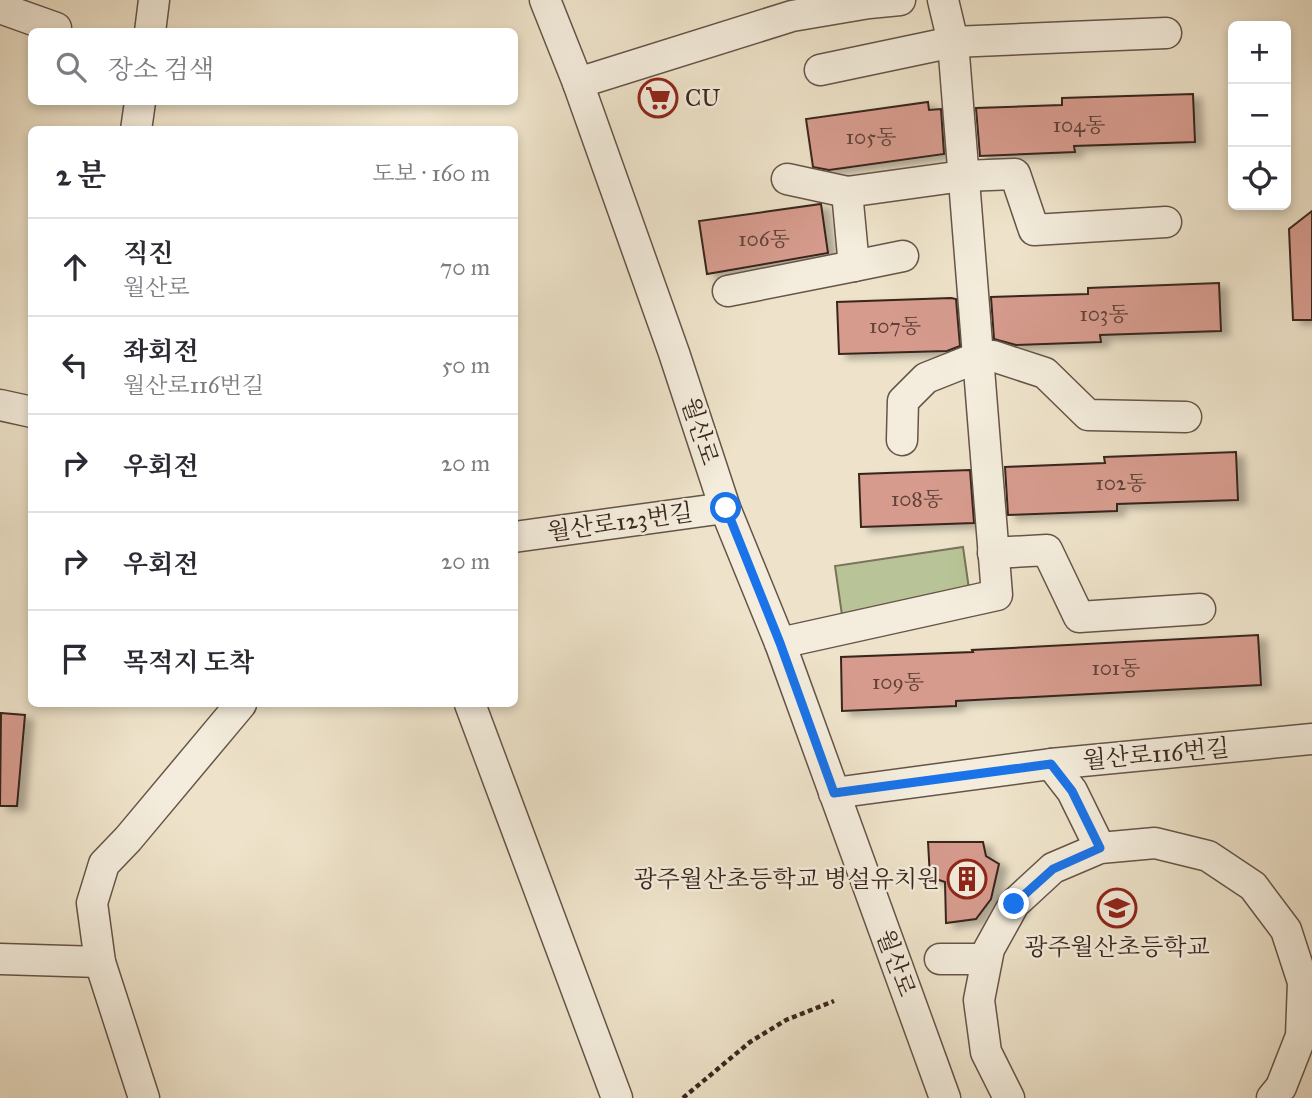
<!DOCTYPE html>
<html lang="ko">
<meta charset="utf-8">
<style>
:root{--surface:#fff;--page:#f2f2f3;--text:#2b2b33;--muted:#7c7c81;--line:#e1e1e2}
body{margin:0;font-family:"IM FELL Great Primer","Noto Serif KR",serif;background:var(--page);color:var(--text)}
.controls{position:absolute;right:21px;top:21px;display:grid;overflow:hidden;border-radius:10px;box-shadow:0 4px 10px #0003}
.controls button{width:63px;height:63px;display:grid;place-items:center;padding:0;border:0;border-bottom:2px solid var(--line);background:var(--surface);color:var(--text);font:35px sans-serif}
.stop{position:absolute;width:21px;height:21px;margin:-16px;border:5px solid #1a73e8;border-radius:50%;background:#fff}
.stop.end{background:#1a73e8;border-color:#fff;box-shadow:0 2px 7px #0008}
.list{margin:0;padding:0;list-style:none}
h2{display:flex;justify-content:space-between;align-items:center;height:91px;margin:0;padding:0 28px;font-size:30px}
h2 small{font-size:23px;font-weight:400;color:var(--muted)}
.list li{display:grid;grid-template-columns:46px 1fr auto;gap:21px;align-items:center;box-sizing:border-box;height:98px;padding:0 28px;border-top:2px solid var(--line)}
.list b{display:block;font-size:26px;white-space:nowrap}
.list p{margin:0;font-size:23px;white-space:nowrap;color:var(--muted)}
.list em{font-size:23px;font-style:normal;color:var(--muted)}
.icon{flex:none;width:38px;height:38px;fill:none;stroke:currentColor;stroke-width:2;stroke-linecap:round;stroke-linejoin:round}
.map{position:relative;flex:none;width:1312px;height:1098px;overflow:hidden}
.search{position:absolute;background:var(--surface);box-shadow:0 4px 10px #0003;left:28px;top:28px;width:490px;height:77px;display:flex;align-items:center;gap:18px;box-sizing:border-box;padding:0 24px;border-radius:10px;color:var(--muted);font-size:26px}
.panel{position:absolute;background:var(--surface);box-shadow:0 4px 10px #0003;left:28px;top:126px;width:490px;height:581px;border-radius:10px}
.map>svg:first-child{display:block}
.green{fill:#b8c497;stroke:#78745a;stroke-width:2}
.building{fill:#d69b8d;stroke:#38251d;stroke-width:2;filter:url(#shadow)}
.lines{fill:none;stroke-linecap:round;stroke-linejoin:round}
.minor-casing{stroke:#665448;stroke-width:33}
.path{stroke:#38251d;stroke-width:4.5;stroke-dasharray:5 3.5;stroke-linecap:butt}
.minor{stroke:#f4eddd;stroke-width:30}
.route{stroke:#1a73e8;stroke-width:9}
.labels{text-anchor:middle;stroke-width:5;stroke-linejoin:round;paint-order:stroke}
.number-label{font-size:21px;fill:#604239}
.poi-label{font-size:24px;fill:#38251d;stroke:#f4eddd;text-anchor:start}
.street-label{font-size:24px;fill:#38251d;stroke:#f4eddd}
</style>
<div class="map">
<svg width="1312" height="1098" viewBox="0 0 1312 1098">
<defs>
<filter id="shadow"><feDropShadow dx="8" dy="4.5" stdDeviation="3.5" flood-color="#0004"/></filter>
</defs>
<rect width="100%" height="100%" fill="#eee3ca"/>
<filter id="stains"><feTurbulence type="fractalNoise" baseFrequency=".00286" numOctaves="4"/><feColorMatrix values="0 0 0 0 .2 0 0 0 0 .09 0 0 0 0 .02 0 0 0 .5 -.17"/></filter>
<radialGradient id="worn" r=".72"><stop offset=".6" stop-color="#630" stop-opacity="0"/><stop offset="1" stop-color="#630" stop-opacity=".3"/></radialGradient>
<!-- green -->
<polygon class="green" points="963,547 972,610 844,629 835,566"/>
<!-- building -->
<g class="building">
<polygon points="1193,94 1195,142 1074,146 1075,152 980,156 976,108 1062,105 1062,98"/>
<polygon points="928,102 929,110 941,109 944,154 829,170 813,167 806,119"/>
<polygon points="821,204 828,253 707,274 699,221"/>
<polygon points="1312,211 1312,320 1293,320 1289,229"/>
<polygon points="1219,283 1221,331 1100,335 1101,342 1016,345 994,339 991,297 1088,294 1088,288"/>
<polygon points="951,298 956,299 960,346 947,351 839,354 837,302"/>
<polygon points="1236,452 1238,500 1117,504 1117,511 1008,515 1005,467 1105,463 1104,457"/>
<polygon points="970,470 974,523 861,527 859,474"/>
<polygon points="1258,635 1261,685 956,701 956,706 842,711 841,657 973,652 972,650"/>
<polygon points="1,713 25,715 17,806 0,806"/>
<polygon points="928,842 983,842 986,856 999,864 991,899 976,919 946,923 945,882 930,877"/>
</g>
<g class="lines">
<defs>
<g id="minor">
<polyline points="545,0 578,83 674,353 725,508 780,643 945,1098"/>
<polyline points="0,8 56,28"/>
<polyline points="150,32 154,0"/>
<polyline points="820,70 953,42 1166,33"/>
<polyline points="578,83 792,16 869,3 900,0"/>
<polyline points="136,130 140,102"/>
<polyline points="787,179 847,192 963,176 1015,174 1034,230 1166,222"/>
<polyline points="847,192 854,266 903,256"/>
<polyline points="728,291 854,266"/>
<polyline points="0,405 32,412"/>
<polyline points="902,440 903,401 926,378 979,357 993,356 1045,373 1088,415 1186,417"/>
<polyline points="514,537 725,508"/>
<polyline points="993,553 1047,550 1079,617 1200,609"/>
<polyline points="780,643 997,595 953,42 943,0"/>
<polyline points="470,704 617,1098"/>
<polyline points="1051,764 1072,791 1100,848"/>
<polyline points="834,793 1051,764 1312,739"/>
<polyline points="0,959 100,962"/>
<polyline points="940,959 986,959"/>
<polyline points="144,1098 100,962 92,903 104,864 128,839 241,704"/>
<polyline points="1009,1098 986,1052 979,1000 989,949 1014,904 1053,868 1100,848 1155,843 1208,856 1253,886 1286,930 1303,982 1301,1036 1281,1087 1272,1098"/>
</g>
</defs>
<!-- minor casing -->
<use href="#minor" class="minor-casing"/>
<!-- path -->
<polyline class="path" points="683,1098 750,1042 786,1020 834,1001"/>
<!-- minor -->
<use href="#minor" class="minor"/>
</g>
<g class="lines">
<!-- route -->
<polyline class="route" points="726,508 780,643 834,793 1051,764 1072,791 1100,848 1053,869 1014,904"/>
</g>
<!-- icons -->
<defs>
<symbol id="supermarket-ring" viewBox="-11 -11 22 22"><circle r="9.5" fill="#f4eddd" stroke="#8f2418" stroke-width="1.5"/><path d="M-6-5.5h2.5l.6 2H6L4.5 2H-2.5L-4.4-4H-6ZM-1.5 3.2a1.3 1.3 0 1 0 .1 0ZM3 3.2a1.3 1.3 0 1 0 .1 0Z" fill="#8f2418"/></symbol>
<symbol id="building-ring" viewBox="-11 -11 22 22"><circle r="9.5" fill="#f4eddd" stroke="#8f2418" stroke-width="1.5"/><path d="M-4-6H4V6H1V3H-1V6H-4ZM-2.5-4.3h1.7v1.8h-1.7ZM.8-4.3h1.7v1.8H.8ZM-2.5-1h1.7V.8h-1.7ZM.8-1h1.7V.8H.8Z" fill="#8f2418"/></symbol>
<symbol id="school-ring" viewBox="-11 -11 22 22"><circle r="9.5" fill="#f4eddd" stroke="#8f2418" stroke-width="1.5"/><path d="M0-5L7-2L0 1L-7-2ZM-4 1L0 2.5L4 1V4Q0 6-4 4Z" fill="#8f2418"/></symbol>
</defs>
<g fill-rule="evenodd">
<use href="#supermarket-ring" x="636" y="76" width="44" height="44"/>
<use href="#building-ring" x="945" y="857" width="44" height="44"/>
<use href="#school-ring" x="1095" y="886" width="44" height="44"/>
</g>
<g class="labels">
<!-- number labels -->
<g class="number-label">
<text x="1079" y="132">104동</text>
<text x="871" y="144">105동</text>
<text x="764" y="246">106동</text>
<text x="1104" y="321">103동</text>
<text x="895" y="333">107동</text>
<text x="1121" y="490">102동</text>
<text x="917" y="506">108동</text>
<text x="1116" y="675">101동</text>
<text x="898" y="689">109동</text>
</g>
<!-- poi labels -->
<g class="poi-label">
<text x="685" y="106">CU</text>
<text x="940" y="887" text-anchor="end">광주월산초등학교 병설유치원</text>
<text x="1117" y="955" text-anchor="middle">광주월산초등학교</text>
</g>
<!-- street labels -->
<g class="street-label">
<text transform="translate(700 431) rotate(72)" y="8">월산로</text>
<text transform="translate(620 522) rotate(-8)" y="8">월산로123번길</text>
<text transform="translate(1156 754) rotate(-5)" y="8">월산로116번길</text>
<text transform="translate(896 963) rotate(70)" y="8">월산로</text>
</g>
</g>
<rect width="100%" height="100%" filter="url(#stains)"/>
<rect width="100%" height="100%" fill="url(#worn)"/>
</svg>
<div class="controls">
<button>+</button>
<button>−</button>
<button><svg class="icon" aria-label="locate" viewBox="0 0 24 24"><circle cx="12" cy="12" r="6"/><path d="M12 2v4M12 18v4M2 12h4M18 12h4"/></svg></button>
</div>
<div class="stop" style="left:726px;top:508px"></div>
<div class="stop end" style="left:1014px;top:904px"></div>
<div class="search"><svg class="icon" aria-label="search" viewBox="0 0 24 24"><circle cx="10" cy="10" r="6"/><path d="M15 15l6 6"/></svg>장소 검색</div>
<section class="panel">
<h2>2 분<small>도보 · 160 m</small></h2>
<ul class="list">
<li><svg class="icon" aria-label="ahead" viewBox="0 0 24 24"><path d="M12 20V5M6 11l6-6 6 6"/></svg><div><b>직진</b><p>월산로</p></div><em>70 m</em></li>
<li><svg class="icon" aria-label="left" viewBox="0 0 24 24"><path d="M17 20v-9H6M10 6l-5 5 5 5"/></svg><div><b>좌회전</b><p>월산로116번길</p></div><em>50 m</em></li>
<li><svg class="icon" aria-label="right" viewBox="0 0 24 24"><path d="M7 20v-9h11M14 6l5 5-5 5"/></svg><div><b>우회전</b></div><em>20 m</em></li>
<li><svg class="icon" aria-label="right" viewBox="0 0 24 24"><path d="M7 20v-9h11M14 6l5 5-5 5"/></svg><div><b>우회전</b></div><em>20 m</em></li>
<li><svg class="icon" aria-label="arrive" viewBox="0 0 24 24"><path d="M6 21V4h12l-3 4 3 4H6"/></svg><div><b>목적지 도착</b></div></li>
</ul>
</section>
</div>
